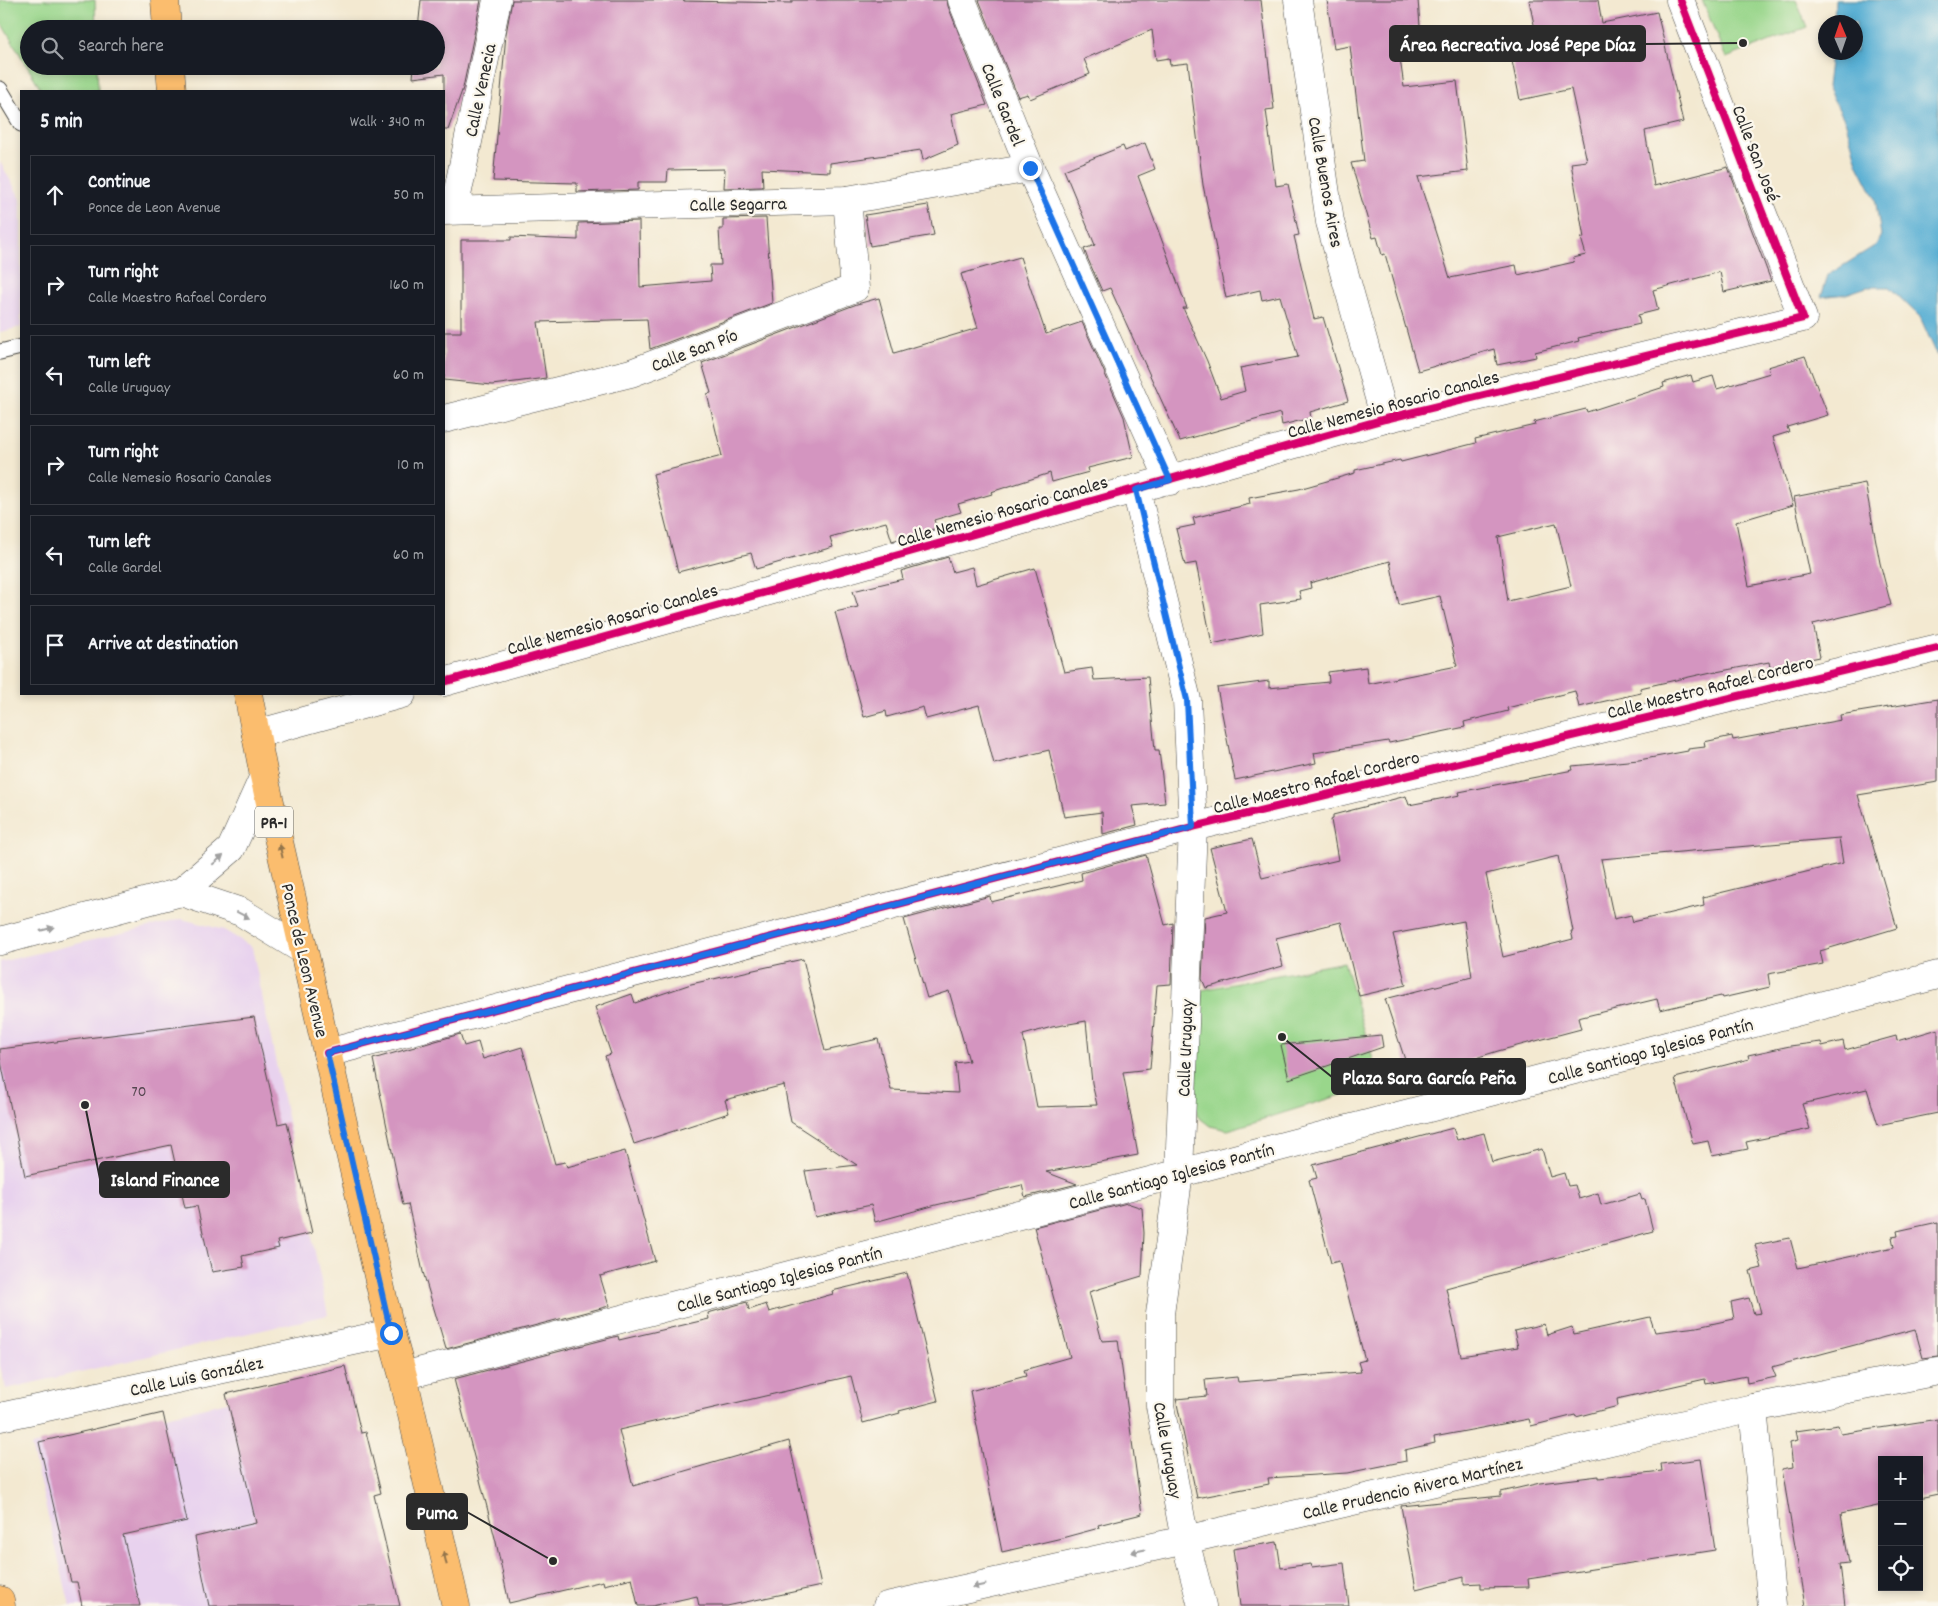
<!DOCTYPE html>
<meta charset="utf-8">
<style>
:root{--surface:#171b24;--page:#20242c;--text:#f1f3f6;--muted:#9ea1a6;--line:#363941}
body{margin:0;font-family:Dekko,sans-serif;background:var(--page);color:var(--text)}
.controls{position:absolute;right:15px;bottom:15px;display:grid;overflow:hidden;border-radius:0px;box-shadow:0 2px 8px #0003}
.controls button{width:45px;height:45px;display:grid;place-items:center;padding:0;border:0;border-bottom:1px solid var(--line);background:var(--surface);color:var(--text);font:25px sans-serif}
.compass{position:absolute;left:1818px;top:15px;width:45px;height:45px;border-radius:50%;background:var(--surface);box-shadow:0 2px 8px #0003;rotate:358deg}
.stop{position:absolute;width:15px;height:15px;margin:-11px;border:4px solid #1a73e8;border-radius:50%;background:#fff}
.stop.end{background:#1a73e8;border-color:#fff;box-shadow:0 1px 5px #0008}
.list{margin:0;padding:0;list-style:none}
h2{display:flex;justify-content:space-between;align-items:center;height:65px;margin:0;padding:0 20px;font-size:21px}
h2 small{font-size:16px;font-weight:400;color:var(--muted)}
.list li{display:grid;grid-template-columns:32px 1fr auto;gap:15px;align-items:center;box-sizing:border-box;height:80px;margin:0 10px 10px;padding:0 10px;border:1px solid var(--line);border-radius:0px}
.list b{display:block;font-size:19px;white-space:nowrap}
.list p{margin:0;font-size:16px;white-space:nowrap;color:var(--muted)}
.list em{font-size:16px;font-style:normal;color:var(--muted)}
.icon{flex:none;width:28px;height:28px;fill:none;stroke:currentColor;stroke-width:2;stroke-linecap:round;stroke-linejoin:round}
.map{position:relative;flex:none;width:1938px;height:1606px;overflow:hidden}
.search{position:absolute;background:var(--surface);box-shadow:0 2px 8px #0003;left:20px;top:20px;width:425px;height:55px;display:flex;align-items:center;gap:12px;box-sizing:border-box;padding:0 18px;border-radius:28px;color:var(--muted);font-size:19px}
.panel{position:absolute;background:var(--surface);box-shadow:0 2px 8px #0003;left:20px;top:90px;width:425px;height:605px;border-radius:0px}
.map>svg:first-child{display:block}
.built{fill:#e8d2ee}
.green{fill:#99d68b;stroke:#62805b}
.water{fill:#56aed3;stroke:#406c7f}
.building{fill:#d495c0;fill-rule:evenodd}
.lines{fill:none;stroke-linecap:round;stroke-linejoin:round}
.service-casing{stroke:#494844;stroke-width:17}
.minor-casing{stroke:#494844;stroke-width:29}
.primary-casing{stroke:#494844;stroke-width:29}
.service{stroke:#fff;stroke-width:15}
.minor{stroke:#fff;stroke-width:28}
.primary{stroke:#fbbd6e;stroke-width:28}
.cycleway-casing{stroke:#fbf7ec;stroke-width:11}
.cycleway{stroke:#d6006c;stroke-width:8}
.oneway{fill:#93744c}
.oneway2{fill:#a0a0a0}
.route{stroke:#1a73e8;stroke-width:6}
.labels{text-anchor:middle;stroke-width:4.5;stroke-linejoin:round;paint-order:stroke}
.number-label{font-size:16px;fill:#554650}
.shield{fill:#fbf7ec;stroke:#696865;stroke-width:1}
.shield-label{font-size:18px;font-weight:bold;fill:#2b2b2b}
.street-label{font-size:19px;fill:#2b2b2b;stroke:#fbf7ec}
.leader{fill:none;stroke:#2b2b2b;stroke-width:2}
.callout-dot{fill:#2b2b2b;stroke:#fbf7ec;stroke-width:2}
.callout{fill:#2b2b2b;stroke:#2b2b2b;stroke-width:2}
.callout-label{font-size:20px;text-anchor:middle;font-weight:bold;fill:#fff}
</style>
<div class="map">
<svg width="1938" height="1606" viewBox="0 0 1938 1606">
<rect width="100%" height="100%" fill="#fbf7ec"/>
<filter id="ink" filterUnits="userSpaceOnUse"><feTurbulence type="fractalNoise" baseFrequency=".02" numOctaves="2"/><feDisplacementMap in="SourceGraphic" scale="10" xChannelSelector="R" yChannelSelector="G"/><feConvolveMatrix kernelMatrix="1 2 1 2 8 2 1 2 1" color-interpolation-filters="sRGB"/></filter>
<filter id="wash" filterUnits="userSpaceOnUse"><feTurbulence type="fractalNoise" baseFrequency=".0096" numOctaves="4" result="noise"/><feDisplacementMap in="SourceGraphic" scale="20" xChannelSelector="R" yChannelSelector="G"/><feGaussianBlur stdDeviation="1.12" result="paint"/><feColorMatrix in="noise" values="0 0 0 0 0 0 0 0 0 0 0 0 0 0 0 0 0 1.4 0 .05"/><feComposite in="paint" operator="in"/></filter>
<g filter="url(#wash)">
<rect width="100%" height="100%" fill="#f3e9d1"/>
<!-- built -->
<g class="built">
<polygon points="0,162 21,199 21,327 0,332"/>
<polygon points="182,919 224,930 252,947 328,1315 6,1389 0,1366 0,962"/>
<polygon points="344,1376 398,1606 70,1606 31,1446"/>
</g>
<!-- green -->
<g class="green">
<polygon points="0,0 95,0 96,29 29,29 29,66 97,66 98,91 42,91 0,21"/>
<polygon points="1702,0 1796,0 1807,27 1726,58"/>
<polygon points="1344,962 1380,1083 1228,1130 1210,1126 1197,1116 1195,1097 1202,990"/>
</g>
<!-- water -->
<polygon class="water" points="1835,0 1938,0 1938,357 1920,317 1889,287 1867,287 1846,294 1821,297 1828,275 1876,245 1881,235 1875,198 1857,163 1846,123 1827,87 1831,53 1856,52 1856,22 1834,22"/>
<g id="blocks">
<!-- building -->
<g class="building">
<polygon points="421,0 481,0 463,88 448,130 444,130 444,74 413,78 414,66 436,66 436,29 418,29"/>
<polygon points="512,0 684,0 684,1 792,3 792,0 947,0 948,6 987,105 951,114 958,145 923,160 921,150 830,163 830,172 762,169 763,187 724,188 725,169 668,170 667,182 638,182 638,190 577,192 577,183 493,181 506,34"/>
<polygon points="979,0 1261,0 1274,109 1266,110 1276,186 1288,184 1299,235 1294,236 1314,319 1323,317 1348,401 1310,412 1311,418 1282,425 1280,413 1180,441 1110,288 1102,291 1087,257 1084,249 1095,245 1064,170 1123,146 1125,151 1145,143 1155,169 1138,176 1187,308 1183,308 1207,361 1221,398 1245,391 1240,368 1298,357 1280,296 1262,300 1260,290 1226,298 1203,185 1188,63 1170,65 1169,58 1156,60 1152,30 1084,59 1090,74 1030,99 1028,94 1018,97"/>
<polygon points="1327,0 1418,0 1420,26 1396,29 1404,87 1457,81 1468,171 1418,177 1450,278 1516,265 1518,275 1574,262 1573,258 1586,255 1581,238 1584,238 1571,163 1587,161 1571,89 1520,100 1512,61 1540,54 1529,0 1598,0 1602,23 1657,12 1683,122 1645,131 1654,186 1728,167 1771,281 1724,292 1720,272 1653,290 1658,310 1638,315 1640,324 1578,338 1579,341 1535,352 1536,357 1497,365 1494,349 1418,371 1385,254 1382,255 1377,237 1373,238 1351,163 1364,161 1350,46 1334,49"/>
<polygon points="928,205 934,235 870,246 865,215"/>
<polygon points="766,218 772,303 650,349 647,319 538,322 546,378 492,385 444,380 444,332 461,332 461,240 511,240 511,237 578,240 578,223 639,221 640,287 711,281 710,265 721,265 719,229 723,229 723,219"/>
<polygon points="1020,257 1046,334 1082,322 1124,417 1133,457 1088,468 1089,472 1052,482 1050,473 991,492 992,494 958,504 961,512 934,520 937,528 892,541 886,522 830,537 833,547 756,569 751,553 678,572 653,474 722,456 707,394 711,393 702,363 857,304 879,298 894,353 978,328 961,274"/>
<path d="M1805,356L1828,415L1787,427L1789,432L1773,437L1793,505L1736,522L1749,586L1810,574L1794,497L1865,483L1880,563L1891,605L1813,624L1820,657L1770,667L1769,662L1716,672V671L1640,688L1641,693L1579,707L1575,691L1507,708L1508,711L1464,722L1465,727L1389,743L1388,741L1314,753L1316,763L1235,780L1217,688L1269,681V688L1329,682L1328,672L1366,667L1368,684L1457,666L1440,596L1399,605L1390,561L1310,583L1311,588L1299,591L1301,599L1260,605L1263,633L1212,644L1196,563L1185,565L1176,529L1195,525L1193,518L1250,504L1249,498L1299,489L1355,473V470L1400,460L1401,462L1476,443L1475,439L1535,425L1534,422L1586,409L1587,412L1664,387L1663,383L1691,375L1693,382L1713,376L1717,389L1770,373L1768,367ZM1556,523L1571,586L1508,601L1498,537Z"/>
<polygon points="948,557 953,572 972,567 976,585 1035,568 1064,672 1092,668 1094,680 1148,677 1155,750 1159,750 1165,803 1132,806 1137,825 1103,834 1102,812 1064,817 1049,750 994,764 979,705 926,719 923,707 887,717 886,711 864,717 835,612 858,607 853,591 903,579 901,571"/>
<path d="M1938,699V782L1858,795L1897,928L1820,951L1823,964L1768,974L1770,987L1722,998L1721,996L1660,1010L1657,999L1578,1018L1581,1029L1498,1051L1411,1078L1385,999L1472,977L1464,921L1393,934L1406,985L1359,996L1341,922L1276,938L1283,966L1206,988L1202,979L1205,917L1227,912L1210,848L1252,839L1262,878L1338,860L1331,820L1333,819V815L1387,801L1406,796L1409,805L1460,795L1459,792L1573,770L1572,766L1639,760L1688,751V749L1705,747L1704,742L1732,736L1733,740L1841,720L1840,715ZM1839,838L1843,863L1703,897L1704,905L1633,922L1631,915L1614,919L1601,859ZM1558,856L1573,931H1571L1573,939L1503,957L1486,874Z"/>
<path d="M1146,855L1165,925L1173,923L1171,984L1157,985L1150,1069L1123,1072L1138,1155L1046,1172L1077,1184L1025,1197L1022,1185L936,1205L875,1222L871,1205L815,1217L805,1171L857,1165L791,1122L784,1085L725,1100L729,1113L634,1144L605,1056L611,1054L595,1007L632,994L635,1003L691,984L803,959L825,1051L878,1039L891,1090L958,1093L955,1063L969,1061L949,991L927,998L904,919L990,896L991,902L1082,880L1081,873ZM1086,1021L1092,1083L1097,1105L1037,1107L1023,1035L1052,1027Z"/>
<polygon points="254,1017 278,1124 287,1122 312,1233 277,1241 279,1248 242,1256 244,1267 212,1272 197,1206 185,1208 171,1145 25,1176 0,1057 0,1049"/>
<polygon points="1938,1029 1938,1113 1878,1125 1867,1089 1802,1104 1810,1129 1746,1142 1748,1149 1712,1156 1708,1141 1693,1144 1675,1078 1749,1059 1748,1055 1790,1046 1821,1042 1822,1046 1843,1041 1845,1050 1896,1036 1897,1041"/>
<polygon points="460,1034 464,1046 478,1042 483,1059 522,1047 555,1164 565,1162 567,1167 625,1151 655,1261 600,1276 609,1306 446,1349 423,1272 408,1204 403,1205 373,1059"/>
<polygon points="1381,1035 1383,1047 1289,1079 1281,1045"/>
<polygon points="1453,1128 1457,1140 1484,1133 1492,1162 1542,1149 1550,1177 1564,1173 1568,1186 1575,1185 1579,1199 1598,1193 1601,1205 1640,1194 1642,1200 1645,1199 1653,1231 1446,1288 1461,1356 1518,1347 1514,1331 1544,1324 1547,1335 1572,1327 1574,1334 1650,1317 1655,1332 1697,1327 1734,1319 1731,1302 1749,1298 1754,1314 1761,1313 1750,1271 1762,1268 1755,1245 1790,1238 1798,1268 1894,1247 1892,1237 1898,1236 1897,1231 1938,1222 1938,1356 1923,1358 1915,1329 1772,1367 1776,1377 1747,1383 1746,1376 1706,1384 1705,1379 1617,1399 1618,1406 1576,1417 1575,1415 1531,1426 1529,1419 1434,1437 1435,1443 1405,1450 1406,1461 1347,1473 1268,1478 1269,1484 1197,1498 1176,1399 1207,1396 1205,1380 1237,1377 1238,1382 1361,1372 1358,1362 1365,1360 1339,1261 1331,1263 1309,1180 1317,1178 1313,1165"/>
<polygon points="1127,1203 1142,1208 1144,1233 1142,1276 1089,1292 1102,1341 1118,1340 1142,1514 1098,1525 1099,1528 1062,1538 1002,1552 970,1391 1026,1376 1024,1370 1070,1357 1034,1227"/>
<polygon points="907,1273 938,1401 899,1411 900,1413 863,1423 851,1376 619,1430 633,1486 789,1441 821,1586 727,1606 699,1606 697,1596 652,1606 638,1606 632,1578 604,1585 603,1581 509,1603 496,1542 454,1379 618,1336 619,1340 709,1319 708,1313 747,1302 749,1310 766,1304 769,1312 833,1294 832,1291"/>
<polygon points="345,1366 361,1433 366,1432 381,1493 374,1495 400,1606 209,1606 195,1537 256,1523 226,1394"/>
<polygon points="163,1413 187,1521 123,1535 140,1606 82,1606 77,1582 71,1582 39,1442"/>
<polygon points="1938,1419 1938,1494 1919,1498 1919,1460 1882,1460 1882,1505 1841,1514 1849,1563 1840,1564 1845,1606 1805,1606 1782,1469 1793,1467 1790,1442 1798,1440 1796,1431 1838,1425 1841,1434"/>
<polygon points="1701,1459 1715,1550 1528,1579 1529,1587 1481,1588 1481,1583 1464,1584 1464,1577 1416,1589 1401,1506 1501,1496 1501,1492 1540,1483 1599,1476 1599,1478 1662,1471 1661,1464"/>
<polygon points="1277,1542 1281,1568 1311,1564 1312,1567 1344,1563 1349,1606 1240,1606 1233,1549"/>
</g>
</g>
</g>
<g filter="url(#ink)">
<use href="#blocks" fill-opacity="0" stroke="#494844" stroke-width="1"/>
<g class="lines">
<defs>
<g id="service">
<polyline points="0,89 21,124"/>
<polyline points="0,352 21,347"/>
</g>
<g id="minor">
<polyline points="962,0 1030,168 1170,481"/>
<polyline points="1298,0 1330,222 1385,419"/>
<polyline points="454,210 497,0"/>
<polyline points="444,211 847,200 1030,168"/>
<polyline points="444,419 631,373 855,288 847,200"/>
<polyline points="1136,490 1187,700 1193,827 1179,1173 1160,1314 1160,1406 1185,1540 1202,1606"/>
<polyline points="444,682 1385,419 1803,318 1680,0"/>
<polyline points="256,734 402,694"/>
<polyline points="181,892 241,912 303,950"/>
<polyline points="0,941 181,892 231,849 264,776"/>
<polyline points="327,1053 1193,827 1938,648"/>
<polyline points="403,1376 1938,975"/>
<polyline points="1753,1408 1772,1606"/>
<polyline points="0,1417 391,1333"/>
<polyline points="887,1606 1185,1540 1753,1408 1938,1371"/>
</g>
<g id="primary">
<polyline points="165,0 167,29"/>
<polyline points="170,66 172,91"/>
<polyline points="248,694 264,776 391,1333 403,1376 456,1606"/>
<polyline points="0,1600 1,1606"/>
</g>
</defs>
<!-- service casing -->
<use href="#service" class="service-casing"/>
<!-- minor casing -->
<use href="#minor" class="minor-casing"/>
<!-- primary casing -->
<use href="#primary" class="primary-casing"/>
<!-- service -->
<use href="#service" class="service"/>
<!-- minor -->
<use href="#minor" class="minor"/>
<!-- primary -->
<use href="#primary" class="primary"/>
<defs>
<g id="cycleway">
<polyline points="444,682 1385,419 1803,318 1680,0"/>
<polyline points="327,1053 1193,827 1938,648"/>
</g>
</defs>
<!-- cycleway casing -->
<use href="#cycleway" class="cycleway-casing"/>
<!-- cycleway -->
<use href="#cycleway" class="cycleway"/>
</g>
<!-- one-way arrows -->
<defs><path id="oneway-solid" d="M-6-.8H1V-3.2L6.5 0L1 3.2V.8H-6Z" transform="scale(1.25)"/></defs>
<g class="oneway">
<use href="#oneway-solid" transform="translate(281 851) rotate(-103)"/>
<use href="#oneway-solid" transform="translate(445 1558) rotate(-103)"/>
</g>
<g class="oneway2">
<use href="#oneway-solid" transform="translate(218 860) rotate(-40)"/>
<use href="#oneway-solid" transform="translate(243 915) rotate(27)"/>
<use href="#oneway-solid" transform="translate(47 929) rotate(-15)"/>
<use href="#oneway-solid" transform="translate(1138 1551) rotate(168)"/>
<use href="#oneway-solid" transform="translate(979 1586) rotate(168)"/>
</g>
</g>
<g class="lines" filter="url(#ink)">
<!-- route -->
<polyline class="route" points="391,1333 327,1053 1193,827 1187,700 1136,490 1170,480 1030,168"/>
</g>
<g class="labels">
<!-- number labels -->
<g class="number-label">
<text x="139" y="1096">70</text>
</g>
<!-- shield labels -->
<rect class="shield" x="255" y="806.5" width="38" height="31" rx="4"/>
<g class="shield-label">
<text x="274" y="828">PR-1</text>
</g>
<!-- street labels -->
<g class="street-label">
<text transform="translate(479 90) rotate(-78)" y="7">Calle Venecia</text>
<text transform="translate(1004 104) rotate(68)" y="7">Calle Gardel</text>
<text transform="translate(1757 153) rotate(69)" y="7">Calle San José</text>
<text transform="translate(1327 182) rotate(80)" y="7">Calle Buenos Aires</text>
<text transform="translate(738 203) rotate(-1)" y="7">Calle Segarra</text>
<text transform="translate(694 349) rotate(-21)" y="7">Calle San Pío</text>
<text transform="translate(1393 403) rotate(-15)" y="7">Calle Nemesio Rosario Canales</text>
<text transform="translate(1002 510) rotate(-16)" y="7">Calle Nemesio Rosario Canales</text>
<text transform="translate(612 618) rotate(-16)" y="7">Calle Nemesio Rosario Canales</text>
<text transform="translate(1710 686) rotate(-14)" y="7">Calle Maestro Rafael Cordero</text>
<text transform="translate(1316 781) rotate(-14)" y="7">Calle Maestro Rafael Cordero</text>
<text transform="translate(306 960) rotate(77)" y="7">Ponce de Leon Avenue</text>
<text transform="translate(1184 1048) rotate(-88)" y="7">Calle Uruguay</text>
<text transform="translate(1650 1050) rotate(-15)" y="7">Calle Santiago Iglesias Pantín</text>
<text transform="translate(1171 1175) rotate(-15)" y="7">Calle Santiago Iglesias Pantín</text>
<text transform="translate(779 1278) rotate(-15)" y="7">Calle Santiago Iglesias Pantín</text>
<text transform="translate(196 1375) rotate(-12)" y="7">Calle Luis González</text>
<text transform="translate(1169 1450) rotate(80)" y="7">Calle Uruguay</text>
<text transform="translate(1412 1487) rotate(-13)" y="7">Calle Prudencio Rivera Martínez</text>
</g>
</g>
<!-- callouts -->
<path class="leader" d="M1743 43L1645 44M1282 1037L1332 1077M85 1105L100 1179M553 1561L467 1512"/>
<g class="callout-dot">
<circle cx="1743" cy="43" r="5"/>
<circle cx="1282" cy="1037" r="5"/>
<circle cx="85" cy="1105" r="5"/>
<circle cx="553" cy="1561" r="5"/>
</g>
<g class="callout">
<rect x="1390" y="26" width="255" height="35" rx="5"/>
<rect x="1332" y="1059" width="193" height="35" rx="5"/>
<rect x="100" y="1162" width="129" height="35" rx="5"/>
<rect x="407" y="1494" width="60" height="35" rx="5"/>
</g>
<g class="callout-label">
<text x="1518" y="51">Área Recreativa José Pepe Díaz</text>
<text x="1429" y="1084">Plaza Sara García Peña</text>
<text x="165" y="1186">Island Finance</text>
<text x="437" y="1519">Puma</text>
</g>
</svg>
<div class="controls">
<button>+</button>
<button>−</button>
<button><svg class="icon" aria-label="locate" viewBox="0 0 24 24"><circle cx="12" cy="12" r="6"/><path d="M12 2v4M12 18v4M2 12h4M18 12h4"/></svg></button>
</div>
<svg class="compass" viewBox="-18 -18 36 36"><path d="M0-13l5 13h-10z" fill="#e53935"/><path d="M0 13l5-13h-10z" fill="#9ea1a6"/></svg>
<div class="stop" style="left:391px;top:1333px"></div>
<div class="stop end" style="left:1030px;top:168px"></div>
<div class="search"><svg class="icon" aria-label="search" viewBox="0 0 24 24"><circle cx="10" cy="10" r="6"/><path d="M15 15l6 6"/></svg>Search here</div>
<section class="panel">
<h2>5 min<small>Walk · 340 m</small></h2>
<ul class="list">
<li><svg class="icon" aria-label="ahead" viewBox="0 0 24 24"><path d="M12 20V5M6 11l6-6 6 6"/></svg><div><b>Continue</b><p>Ponce de Leon Avenue</p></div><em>50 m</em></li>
<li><svg class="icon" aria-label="right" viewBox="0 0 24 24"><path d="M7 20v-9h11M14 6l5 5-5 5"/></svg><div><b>Turn right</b><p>Calle Maestro Rafael Cordero</p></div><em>160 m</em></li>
<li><svg class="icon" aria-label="left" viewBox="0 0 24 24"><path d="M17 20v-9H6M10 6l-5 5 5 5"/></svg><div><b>Turn left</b><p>Calle Uruguay</p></div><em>60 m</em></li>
<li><svg class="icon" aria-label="right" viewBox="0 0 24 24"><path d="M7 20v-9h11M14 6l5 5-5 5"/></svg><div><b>Turn right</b><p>Calle Nemesio Rosario Canales</p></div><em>10 m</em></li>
<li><svg class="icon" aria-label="left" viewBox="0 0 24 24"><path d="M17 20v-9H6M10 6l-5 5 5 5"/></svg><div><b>Turn left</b><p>Calle Gardel</p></div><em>60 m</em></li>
<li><svg class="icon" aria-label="arrive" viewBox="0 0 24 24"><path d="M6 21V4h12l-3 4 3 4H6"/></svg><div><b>Arrive at destination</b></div></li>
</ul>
</section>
</div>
